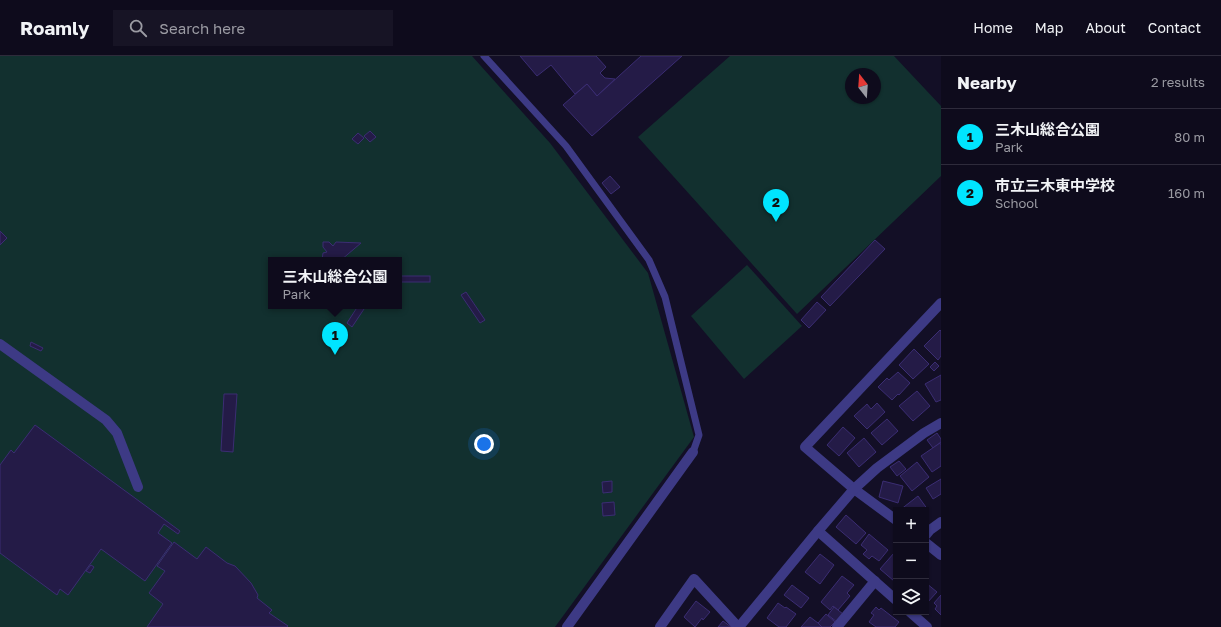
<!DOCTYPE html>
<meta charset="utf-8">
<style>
:root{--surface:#0e0b1c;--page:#171425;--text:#f1f3f6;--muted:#9b9ba3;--line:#2e2b3b;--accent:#00e5ff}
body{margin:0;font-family:"Golos Text","Noto Sans JP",sans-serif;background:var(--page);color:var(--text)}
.controls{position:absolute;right:12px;bottom:12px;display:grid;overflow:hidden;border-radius:0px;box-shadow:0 1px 3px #0004}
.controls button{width:36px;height:36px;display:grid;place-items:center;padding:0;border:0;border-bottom:1px solid var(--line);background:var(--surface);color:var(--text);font:20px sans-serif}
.compass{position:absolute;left:845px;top:12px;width:36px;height:36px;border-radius:50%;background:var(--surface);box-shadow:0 1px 3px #0004;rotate:343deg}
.you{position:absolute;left:484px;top:388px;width:14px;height:14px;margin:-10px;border:3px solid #fff;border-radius:50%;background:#1a73e8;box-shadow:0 0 0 6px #1a73e833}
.badge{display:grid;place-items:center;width:26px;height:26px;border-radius:50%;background:var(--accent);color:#111;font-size:13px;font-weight:700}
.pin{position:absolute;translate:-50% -33px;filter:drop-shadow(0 1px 2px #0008)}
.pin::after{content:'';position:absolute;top:21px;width:14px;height:12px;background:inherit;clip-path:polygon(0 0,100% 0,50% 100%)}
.popup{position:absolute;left:268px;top:201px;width:134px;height:52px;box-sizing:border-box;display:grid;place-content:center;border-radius:0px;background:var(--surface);filter:drop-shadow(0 1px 3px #0005);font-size:13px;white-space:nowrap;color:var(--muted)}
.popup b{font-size:15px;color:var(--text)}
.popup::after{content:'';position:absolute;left:50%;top:100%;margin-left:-8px;border:8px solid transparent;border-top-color:var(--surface)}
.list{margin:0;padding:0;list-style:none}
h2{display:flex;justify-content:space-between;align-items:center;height:52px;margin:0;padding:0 16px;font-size:17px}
h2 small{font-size:13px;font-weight:400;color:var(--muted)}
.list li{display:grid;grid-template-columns:26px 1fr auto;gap:12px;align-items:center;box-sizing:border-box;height:56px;padding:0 16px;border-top:1px solid var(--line)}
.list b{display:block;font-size:15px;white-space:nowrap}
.list p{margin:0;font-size:13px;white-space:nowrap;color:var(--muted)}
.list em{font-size:13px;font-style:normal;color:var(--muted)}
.icon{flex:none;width:22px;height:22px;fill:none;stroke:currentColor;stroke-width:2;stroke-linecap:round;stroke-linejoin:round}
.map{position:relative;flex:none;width:941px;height:571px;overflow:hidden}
header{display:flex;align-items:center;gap:24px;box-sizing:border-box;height:56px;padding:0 20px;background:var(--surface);border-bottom:1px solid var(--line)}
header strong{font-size:19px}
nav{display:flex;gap:22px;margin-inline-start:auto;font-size:14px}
.search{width:280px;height:36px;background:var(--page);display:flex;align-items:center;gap:10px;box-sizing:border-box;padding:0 14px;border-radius:0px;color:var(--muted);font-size:15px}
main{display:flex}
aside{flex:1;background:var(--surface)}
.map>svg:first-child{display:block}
.green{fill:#12302f;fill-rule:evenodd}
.building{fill:#241b47;stroke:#3b2d73}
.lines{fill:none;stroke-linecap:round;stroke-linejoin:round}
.service{stroke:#3d3a85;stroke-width:7}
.pedestrian{stroke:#3d3a85;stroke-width:10}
.minor{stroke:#3d3a85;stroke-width:10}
</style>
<header>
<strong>Roamly</strong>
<div class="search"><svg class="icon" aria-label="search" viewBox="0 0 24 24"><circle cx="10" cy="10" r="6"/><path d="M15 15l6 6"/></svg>Search here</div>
<nav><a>Home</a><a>Map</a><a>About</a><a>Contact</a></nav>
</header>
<main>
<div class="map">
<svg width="941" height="571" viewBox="0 0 941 571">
<rect width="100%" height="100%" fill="#130f26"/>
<!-- green -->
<g class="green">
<path d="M0,0H472L550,87L648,217L694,381L555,571H0ZM271,204H399V250H271Z"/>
<path d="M730,0H894L941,50V120L797,258L638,81ZM851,18H875V42H851Z"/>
<polygon points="747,209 802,270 744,323 691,260"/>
</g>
<!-- building -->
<g class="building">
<polygon points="520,0 596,0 606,11 600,17 605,22 615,23 597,40 587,28 575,38 551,9 537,20"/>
<polygon points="641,0 682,0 592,80 563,49 587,28 597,40"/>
<polygon points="370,75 376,81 370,86 364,80"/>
<polygon points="358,77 364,82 358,88 352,83"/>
<polygon points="610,120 620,131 611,138 602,127"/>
<polygon points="0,175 7,182 0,189"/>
<polygon points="875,184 885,193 830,250 821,241"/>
<polygon points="323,186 329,186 333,190 336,186 361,187 341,204 322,204 323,197 327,196 323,191"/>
<rect x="400" y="220" width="30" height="6"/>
<polygon points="466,236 485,264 480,267 461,239"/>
<polygon points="817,246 826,254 809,272 801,264"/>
<polygon points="358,250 366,250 352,271 347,267"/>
<polygon points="940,274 941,275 941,300 938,304 924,290"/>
<polygon points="31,286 43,292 41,295 30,290"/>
<polygon points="914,293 929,308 913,323 899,309"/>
<polygon points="935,306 939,310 934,315 930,311"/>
<polygon points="898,316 910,327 899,339 898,338 892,344 878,331 887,322 889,324"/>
<polygon points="941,319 941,344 936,346 925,328"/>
<polygon points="917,335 930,350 913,365 899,350"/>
<polygon points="224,338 237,338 233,396 221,395"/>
<polygon points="877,347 885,356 867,373 854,360 867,348 871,353"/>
<polygon points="887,363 898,375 882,389 871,377"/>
<polygon points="35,369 180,475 178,478 164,468 158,477 172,487 145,525 101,493 68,539 60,533 57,539 0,497 0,409 11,394 14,397"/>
<polygon points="843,371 855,382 839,400 827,389"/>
<polygon points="937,377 941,383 941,386 933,392 927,384"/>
<polygon points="864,382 876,396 859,411 847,397"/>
<polygon points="940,387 941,389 941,410 932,416 921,400"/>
<polygon points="899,405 906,413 897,420 890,411"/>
<polygon points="917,406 929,421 912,435 900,420"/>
<polygon points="941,423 941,438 933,443 926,432"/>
<polygon points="612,425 612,436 603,437 602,426"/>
<polygon points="883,425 903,430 898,447 879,441"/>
<polygon points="918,440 928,454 926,455 926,454 900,454"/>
<polygon points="614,446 615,459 603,460 602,447"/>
<polygon points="846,459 866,477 856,488 836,471"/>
<polygon points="869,478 888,494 879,505 872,500 869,503 863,498 867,494 861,489"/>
<polygon points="174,486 197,503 206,491 227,507 235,510 251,527 258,539 257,542 272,554 269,557 288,570 287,571 147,571 163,548 149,537 165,515 157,510"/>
<polygon points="894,497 896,498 896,523 894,525 880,513"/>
<polygon points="820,498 834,509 820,528 805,516"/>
<polygon points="91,509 94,511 90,517 86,515"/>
<polygon points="842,520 854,529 847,537 850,540 838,554 833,550 830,554 821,546"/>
<polygon points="926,527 937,536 926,548"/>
<polygon points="792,529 809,542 801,552 784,539"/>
<polygon points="941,539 941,559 935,553 937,550 934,547"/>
<polygon points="696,545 710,556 703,564 702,562 695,571 684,561"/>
<polygon points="778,547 785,552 786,551 796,558 786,571 779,571 767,562"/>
<polygon points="834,551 843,558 837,566 828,559"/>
<polygon points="876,551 879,554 881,552 899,566 895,571 876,571 869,566 874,559 871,557"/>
<polygon points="826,558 835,566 830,571 822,571 818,567"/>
<polygon points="810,561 818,567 822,571 801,571"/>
<polygon points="723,565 731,571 718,571"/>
</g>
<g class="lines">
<!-- service -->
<polyline class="service" points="484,0 566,90 649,204 665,241 699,379 693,396"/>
<!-- pedestrian -->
<polyline class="pedestrian" points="660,571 694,523 738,571"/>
<!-- minor -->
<g class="minor">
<polyline points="0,288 106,364 117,377 138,431"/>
<polyline points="896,464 854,433 805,391 941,247"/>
<polyline points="818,475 896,544"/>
<polyline points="926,479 930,474 941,466"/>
<polyline points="926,487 941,499"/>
<polyline points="910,556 927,571"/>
<polyline points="567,571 693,396"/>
<polyline points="739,571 818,475 854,433 877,412 924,377 941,367"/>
<polyline points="837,571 875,525"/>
</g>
</g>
</svg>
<div class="controls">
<button>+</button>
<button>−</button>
<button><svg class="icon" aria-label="layers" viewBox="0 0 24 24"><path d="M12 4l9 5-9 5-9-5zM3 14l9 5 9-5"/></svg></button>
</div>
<svg class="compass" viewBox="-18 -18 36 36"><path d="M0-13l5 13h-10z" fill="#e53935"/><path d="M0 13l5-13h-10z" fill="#9b9ba3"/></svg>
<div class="you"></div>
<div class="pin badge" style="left:335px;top:299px">1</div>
<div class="popup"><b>三木山総合公園</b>Park</div>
<div class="pin badge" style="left:776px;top:166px">2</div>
</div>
<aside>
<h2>Nearby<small>2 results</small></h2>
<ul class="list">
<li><span class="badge">1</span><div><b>三木山総合公園</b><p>Park</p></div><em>80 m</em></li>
<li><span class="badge">2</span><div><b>市立三木東中学校</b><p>School</p></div><em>160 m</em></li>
</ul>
</aside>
</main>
